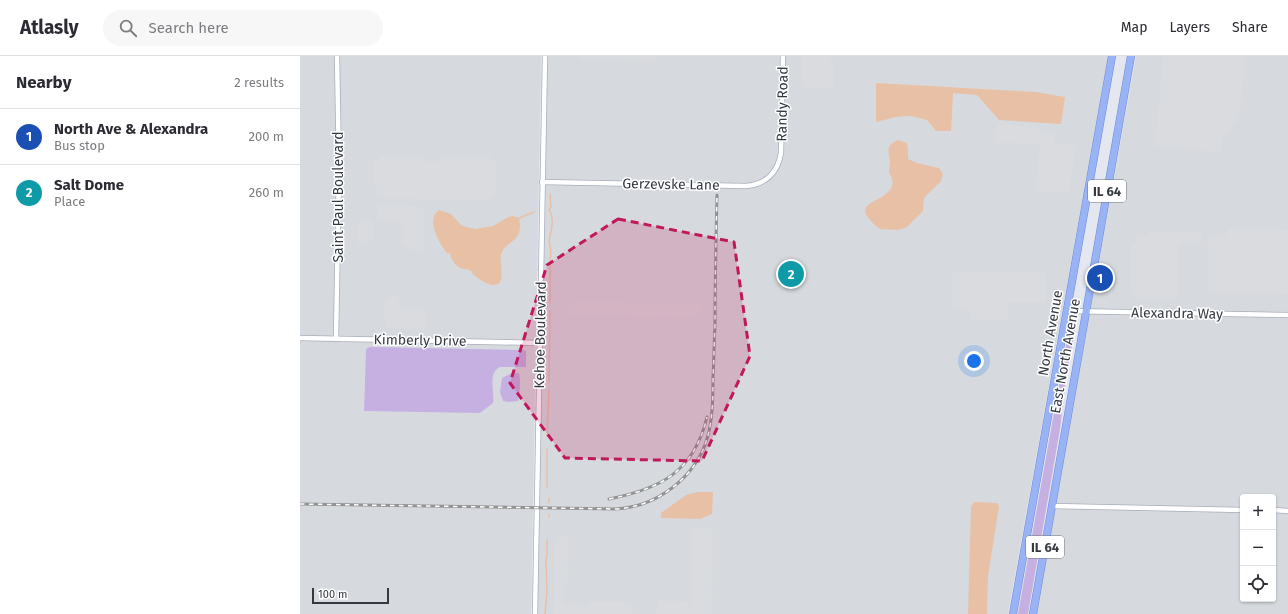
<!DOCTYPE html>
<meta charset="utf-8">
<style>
:root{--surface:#fff;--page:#f7f7f7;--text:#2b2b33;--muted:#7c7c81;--line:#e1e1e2;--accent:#297283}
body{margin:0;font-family:"Fira Sans",sans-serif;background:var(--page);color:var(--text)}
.controls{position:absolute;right:12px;bottom:12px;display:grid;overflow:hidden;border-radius:4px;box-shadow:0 1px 3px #0004}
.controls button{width:36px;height:36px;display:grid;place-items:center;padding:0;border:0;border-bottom:1px solid var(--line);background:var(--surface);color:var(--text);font:20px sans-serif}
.scale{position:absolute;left:12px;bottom:10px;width:77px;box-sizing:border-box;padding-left:4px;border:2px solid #343941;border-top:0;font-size:11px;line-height:14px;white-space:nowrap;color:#343941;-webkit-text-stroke:3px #fff;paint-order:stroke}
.you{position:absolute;left:674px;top:305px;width:14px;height:14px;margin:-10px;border:3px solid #fff;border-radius:50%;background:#1a73e8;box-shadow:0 0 0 6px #1a73e833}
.badge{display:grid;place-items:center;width:26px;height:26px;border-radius:50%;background:var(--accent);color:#fff;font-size:13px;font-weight:700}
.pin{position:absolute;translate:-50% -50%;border:2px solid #fff;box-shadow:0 1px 4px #0006}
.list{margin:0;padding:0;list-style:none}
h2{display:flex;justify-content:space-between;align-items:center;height:52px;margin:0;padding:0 16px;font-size:17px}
h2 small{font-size:13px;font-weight:400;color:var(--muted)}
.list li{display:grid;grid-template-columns:26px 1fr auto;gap:12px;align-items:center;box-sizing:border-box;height:56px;padding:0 16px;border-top:1px solid var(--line)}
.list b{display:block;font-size:15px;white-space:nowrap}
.list p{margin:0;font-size:13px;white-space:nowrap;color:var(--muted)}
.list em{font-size:13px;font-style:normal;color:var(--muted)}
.icon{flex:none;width:22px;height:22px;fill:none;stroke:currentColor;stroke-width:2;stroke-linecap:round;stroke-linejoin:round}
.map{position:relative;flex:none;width:988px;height:558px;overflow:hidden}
header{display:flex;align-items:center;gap:24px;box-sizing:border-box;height:56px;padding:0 20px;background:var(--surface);border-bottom:1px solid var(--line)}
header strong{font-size:19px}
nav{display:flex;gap:22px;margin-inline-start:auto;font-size:14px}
.search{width:280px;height:36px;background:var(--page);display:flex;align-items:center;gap:10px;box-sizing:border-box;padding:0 14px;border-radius:22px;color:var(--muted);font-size:15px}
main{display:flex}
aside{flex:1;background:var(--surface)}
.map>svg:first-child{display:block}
.industrial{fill:#d6dadf;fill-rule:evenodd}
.green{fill:#c5b0e1}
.parking{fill:#d9dbde}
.water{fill:#e8c0a5}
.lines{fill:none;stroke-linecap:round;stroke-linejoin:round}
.stream{stroke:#e8c0a5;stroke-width:1.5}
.street-casing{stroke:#a7aeba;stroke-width:6}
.primary-casing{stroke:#6b8cd6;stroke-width:8}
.street{stroke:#fff;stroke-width:4.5}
.primary{stroke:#99b3f4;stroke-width:7}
.rail-casing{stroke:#939393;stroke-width:3}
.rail{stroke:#fff;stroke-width:1.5;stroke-dasharray:4.5;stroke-linecap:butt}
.marked{fill:#c2185b;fill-opacity:0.2;stroke:#c2185b;stroke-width:3;stroke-dasharray:8 5;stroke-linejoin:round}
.labels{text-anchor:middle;stroke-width:3;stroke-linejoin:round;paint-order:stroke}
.shield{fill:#fff;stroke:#71747a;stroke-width:1}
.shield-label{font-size:13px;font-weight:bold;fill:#343941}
.street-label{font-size:14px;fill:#343941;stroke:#fff}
</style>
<header>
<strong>Atlasly</strong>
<div class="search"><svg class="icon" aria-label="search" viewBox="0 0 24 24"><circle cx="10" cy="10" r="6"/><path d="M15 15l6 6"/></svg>Search here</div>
<nav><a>Map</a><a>Layers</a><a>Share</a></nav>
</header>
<main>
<aside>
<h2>Nearby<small>2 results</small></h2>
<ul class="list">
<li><span class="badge" style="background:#1a4fb4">1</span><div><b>North Ave &amp; Alexandra</b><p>Bus stop</p></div><em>200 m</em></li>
<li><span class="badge" style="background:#0f9aa8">2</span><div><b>Salt Dome</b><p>Place</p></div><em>260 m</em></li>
</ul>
</aside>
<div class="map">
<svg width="988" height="558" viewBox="0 0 988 558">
<rect width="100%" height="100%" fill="#e4e7f0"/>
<!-- industrial -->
<g class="industrial">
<polygon points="0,0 241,0 231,558 0,558"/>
<polygon points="247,0 808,0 708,558 237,558"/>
<path d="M836,0H988V558H736ZM943,441H973V543H943Z"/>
</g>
<!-- green -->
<g class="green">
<polygon points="771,267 775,268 775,273 766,323 760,373 728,558 718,558 768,278"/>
<path d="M70,291L223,294L226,295V311H200C187,317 195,335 193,347L180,357L64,355L66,295L67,292Z"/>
<path d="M212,317H219C221,327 220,335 218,345L209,346L203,345L200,336L202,322Z"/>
</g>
<!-- parking -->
<g class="parking">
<polygon points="279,0 357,0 357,5 279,3"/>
<polygon points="502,0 529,0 529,3 533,3 533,32 501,31"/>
<polygon points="863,0 945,0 940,57 936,65 923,81 921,96 855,90"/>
<polygon points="697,68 739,71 739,76 754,76 755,86 776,90 769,137 736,135 739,91 741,90 741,88 696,86"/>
<polygon points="79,100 125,101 126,106 138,106 138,101 191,101 191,105 196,106 196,136 187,141 187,145 76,142 77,128 73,127 74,104 79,104"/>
<polygon points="77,149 119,150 120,154 124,153 123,195 111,194 101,185 101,180 104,179 104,172 101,169 101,165 77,164"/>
<polygon points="68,163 73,167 73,186 68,184 68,188 62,188 57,190 57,166 63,164"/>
<polygon points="928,173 988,174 988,238 908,237 908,181 921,181 925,180 927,178"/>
<polygon points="849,175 901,176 901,187 873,186 873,187 878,188 877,244 837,243 836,239 831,239 831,188 836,188 836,179 849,180"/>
<polygon points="652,215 747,217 746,246 708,246 707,263 670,263 670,254 652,253"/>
<polygon points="89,240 99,241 99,252 125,253 125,273 85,272 88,262 84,261 84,245 88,245"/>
<polygon points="269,245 400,247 400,257 397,258 397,261 269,259"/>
<polygon points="395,473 412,473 413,477 412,558 356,558 358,545 388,546 388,550 391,549 392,477 394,476"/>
<polygon points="262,478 265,481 269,482 268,526 264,526 263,546 266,549 286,549 288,546 327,546 332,547 333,558 253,558 254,537 258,537 258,535 254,535 255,487 259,486 258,482"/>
</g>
<!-- water -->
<g class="water">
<polygon points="576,27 736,36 765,41 761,68 699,64 677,39 653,37 651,75 636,75 627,64 611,60 596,61 576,66"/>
<path d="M598,84L607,87L608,93V103L617,107L639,112L643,118L641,125L624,142L623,155L607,171L598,174L580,173C544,144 585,149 592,130C594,124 590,120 589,115C589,112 590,109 590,106C589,94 585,90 598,84Z"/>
<path d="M139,154L151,158L161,169L166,171L175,173L193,170L208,161L213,160L219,162C224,187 207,183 201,198C199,205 205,224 198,228C190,232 179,223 173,218C171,215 173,215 169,214C168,213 165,213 163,213C156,211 151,204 150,197H147C140,188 125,164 139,154Z"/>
<polygon points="398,436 413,436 412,458 400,463 361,462 361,457 386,439"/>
<polygon points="674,446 697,447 699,450 688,520 687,558 668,558 671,451"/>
</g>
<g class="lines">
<!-- stream -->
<g class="stream">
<path d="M250,138L251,151L249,154C255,162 251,176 249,185C251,188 251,201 250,205V247"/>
<polyline points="219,162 234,156"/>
<polyline points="249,326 250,255"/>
<polyline points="247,380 249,334"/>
<polyline points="247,393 247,431"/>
<polyline points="249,442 249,447"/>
<polyline points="249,461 249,458"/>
<polyline points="245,558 247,536 246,504 247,500 247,484"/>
</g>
<defs>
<g id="street">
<path d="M242,126L445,130C466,129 478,116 481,97L483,0"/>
<polyline points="767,255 988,259"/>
<polyline points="0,282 240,287"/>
<polyline points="36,283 39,114 37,0"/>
<polyline points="752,450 943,454"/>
<polyline points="973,454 988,455"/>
<polyline points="235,558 245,0"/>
</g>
<g id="primary">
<polyline points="713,558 812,0"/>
<polyline points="733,558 831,0"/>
</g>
</defs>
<!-- street casing -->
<use href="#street" class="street-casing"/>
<!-- primary casing -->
<use href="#primary" class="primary-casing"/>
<!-- street -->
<use href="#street" class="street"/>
<!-- primary -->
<use href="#primary" class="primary"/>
<defs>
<g id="rail">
<path d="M309,443C360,433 394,416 407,361"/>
<path d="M0,448L315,453C336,452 355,445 372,432C411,402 413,367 413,321C414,304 414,287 415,270C415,226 416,183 417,139"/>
</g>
</defs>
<!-- rail casing -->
<use href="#rail" class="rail-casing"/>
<!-- rail -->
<use href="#rail" class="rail"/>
</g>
<!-- marked area -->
<path class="marked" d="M318,163L434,186L450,300L402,405L265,402L210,327L247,209Z"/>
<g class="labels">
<!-- shield labels -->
<g class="shield">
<rect x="788" y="124" width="38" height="22" rx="3"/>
<rect x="726" y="480" width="38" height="22" rx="3"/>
</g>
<g class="shield-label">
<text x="807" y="140">IL 64</text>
<text x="745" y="496">IL 64</text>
</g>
<!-- street labels -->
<g class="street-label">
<text transform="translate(482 48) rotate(-89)" y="5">Randy Road</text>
<text transform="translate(371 128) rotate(1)" y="5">Gerzevske Lane</text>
<text transform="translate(38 141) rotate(-90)" y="5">Saint Paul Boulevard</text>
<text transform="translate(877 257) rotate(1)" y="5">Alexandra Way</text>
<text transform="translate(750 277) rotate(-80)" y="5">North Avenue</text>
<text transform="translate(240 279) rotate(-89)" y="5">Kehoe Boulevard</text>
<text transform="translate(120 284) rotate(1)" y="5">Kimberly Drive</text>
<text transform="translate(765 300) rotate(-80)" y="5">East North Avenue</text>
</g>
</g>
</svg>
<div class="controls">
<button>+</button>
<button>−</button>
<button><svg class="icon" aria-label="locate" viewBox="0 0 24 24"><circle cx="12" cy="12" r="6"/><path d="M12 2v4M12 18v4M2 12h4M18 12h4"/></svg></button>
</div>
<div class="scale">100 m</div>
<div class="you"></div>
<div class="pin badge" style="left:800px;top:222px;background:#1a4fb4">1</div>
<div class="pin badge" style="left:491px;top:218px;background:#0f9aa8">2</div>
</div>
</main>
